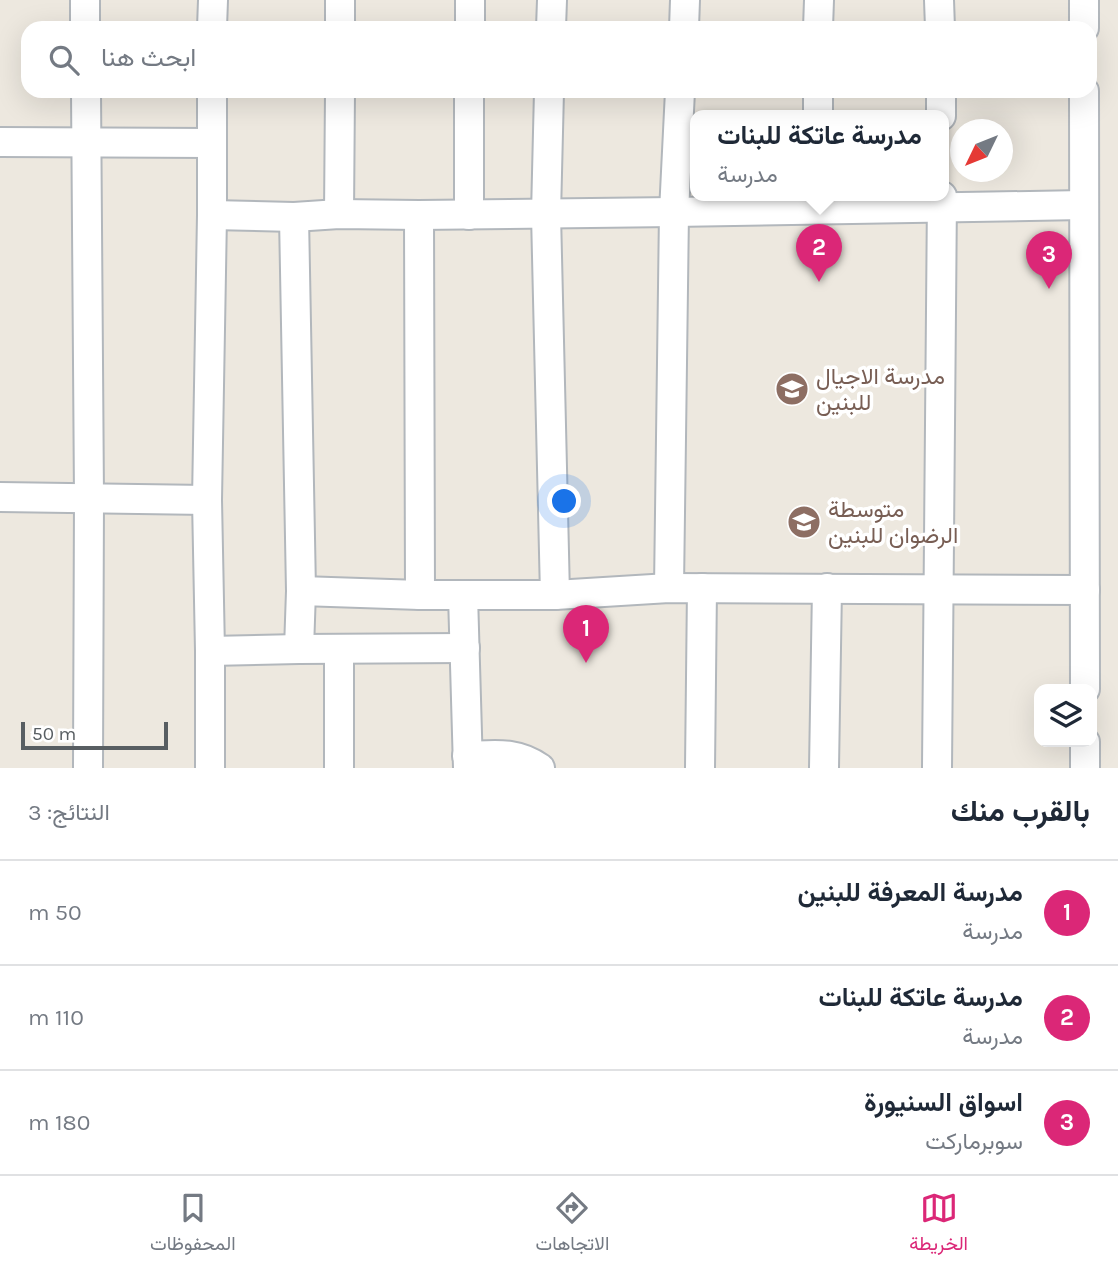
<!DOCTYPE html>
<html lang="ar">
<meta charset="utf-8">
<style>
:root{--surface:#fff;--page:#f2f2f3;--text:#1f2937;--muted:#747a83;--line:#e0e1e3;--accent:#db2777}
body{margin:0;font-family:Karla,Vazirmatn,sans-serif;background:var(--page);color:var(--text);direction:rtl}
.controls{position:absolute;right:21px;bottom:21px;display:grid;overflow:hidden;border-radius:14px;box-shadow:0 7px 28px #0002}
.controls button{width:63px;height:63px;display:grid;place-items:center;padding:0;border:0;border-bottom:2px solid var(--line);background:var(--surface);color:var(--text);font:35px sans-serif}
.compass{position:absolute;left:950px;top:119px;width:63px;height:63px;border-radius:50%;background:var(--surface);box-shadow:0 7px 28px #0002;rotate:227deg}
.scale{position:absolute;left:21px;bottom:18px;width:147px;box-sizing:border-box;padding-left:7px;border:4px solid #585e62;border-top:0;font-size:19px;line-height:24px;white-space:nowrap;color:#585e62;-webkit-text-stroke:5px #fff;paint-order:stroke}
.you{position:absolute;left:565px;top:502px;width:24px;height:24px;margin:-18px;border:5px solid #fff;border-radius:50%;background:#1a73e8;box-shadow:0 0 0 10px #1a73e833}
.badge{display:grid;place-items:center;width:46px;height:46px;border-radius:50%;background:var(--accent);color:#fff;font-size:23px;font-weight:700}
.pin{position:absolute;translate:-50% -58px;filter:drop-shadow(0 2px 4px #0008)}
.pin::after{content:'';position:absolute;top:37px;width:24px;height:21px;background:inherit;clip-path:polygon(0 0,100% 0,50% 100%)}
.popup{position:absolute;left:690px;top:110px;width:259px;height:91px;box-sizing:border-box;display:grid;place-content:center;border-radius:14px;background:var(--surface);filter:drop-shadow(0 2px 5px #0005);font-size:23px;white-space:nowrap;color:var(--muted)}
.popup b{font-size:26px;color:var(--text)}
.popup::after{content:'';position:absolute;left:50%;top:100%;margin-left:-14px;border:14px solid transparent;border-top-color:var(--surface)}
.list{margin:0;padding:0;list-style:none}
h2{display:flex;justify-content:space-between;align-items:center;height:91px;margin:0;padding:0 28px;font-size:30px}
h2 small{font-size:23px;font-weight:400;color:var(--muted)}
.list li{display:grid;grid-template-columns:46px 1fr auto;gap:21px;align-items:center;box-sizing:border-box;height:105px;padding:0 28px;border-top:2px solid var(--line)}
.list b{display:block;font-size:26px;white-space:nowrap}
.list p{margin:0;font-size:23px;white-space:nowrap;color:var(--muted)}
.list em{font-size:23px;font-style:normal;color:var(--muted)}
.icon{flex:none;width:38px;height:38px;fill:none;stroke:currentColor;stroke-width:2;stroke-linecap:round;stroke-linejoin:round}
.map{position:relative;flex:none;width:1118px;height:768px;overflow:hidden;direction:ltr}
.search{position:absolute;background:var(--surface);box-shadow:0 7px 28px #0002;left:21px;right:21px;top:21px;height:77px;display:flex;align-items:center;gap:18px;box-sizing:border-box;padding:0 24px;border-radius:21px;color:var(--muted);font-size:26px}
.sheet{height:406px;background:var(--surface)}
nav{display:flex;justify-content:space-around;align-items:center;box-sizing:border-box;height:98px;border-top:2px solid var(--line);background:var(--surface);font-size:19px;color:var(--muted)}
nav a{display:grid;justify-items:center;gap:4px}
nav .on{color:var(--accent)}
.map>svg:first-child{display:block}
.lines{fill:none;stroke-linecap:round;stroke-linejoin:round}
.minor-casing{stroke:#b2b7bc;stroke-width:32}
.minor{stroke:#fff;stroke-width:28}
.labels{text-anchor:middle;stroke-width:7;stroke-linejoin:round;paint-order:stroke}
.education-label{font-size:23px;fill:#785e54;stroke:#fff;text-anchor:start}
</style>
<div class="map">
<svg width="1118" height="768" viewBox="0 0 1118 768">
<rect width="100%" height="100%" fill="#ede8df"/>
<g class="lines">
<defs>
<g id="minor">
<polyline points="85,0 85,28"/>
<polyline points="939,0 940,28"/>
<polyline points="1084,0 1084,28"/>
<polyline points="212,28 213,0"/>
<polyline points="340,28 340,0"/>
<polyline points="470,28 470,0"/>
<polyline points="551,28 552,0"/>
<polyline points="684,28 685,0"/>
<polyline points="818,28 819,0"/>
<polyline points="86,91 89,498 88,768"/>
<polyline points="549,91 546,214 555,595"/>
<polyline points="941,91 941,116"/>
<polyline points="1084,91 1085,689"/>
<polyline points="818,116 818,91"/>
<polyline points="0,142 211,143"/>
<polyline points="339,214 340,91"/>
<polyline points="212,215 294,217 339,214 419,215 674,212 1084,205"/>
<polyline points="419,215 420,595"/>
<polyline points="469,215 469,91"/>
<polyline points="294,217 301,591 299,649"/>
<polyline points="0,497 207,500"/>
<polyline points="669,588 674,212 680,91"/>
<polyline points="301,591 420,595 555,595 669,588 1085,590"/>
<polyline points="463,595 468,768"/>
<polyline points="339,649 339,768"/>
<polyline points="210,651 299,649 465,648"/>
<polyline points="1085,742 1085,768"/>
<path d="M467,756C495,755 516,751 540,768"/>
<polyline points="210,768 210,651 207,500 212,215 212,91"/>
<polyline points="700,768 702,588"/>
<polyline points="824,768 827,588"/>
<polyline points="937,768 942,196"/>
</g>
</defs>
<!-- minor casing -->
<use href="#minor" class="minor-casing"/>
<!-- minor -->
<use href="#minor" class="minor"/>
</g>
<!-- icons -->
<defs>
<symbol id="school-disc" viewBox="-11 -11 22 22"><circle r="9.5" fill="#8d6e63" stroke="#fff"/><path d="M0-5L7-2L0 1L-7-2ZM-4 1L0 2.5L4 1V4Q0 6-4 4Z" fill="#fff"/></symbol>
</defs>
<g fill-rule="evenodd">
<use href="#school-disc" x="773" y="370" width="38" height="38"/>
<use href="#school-disc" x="785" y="503" width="38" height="38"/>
</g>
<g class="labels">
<!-- education labels -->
<g class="education-label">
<text x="816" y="384">مدرسة الاجيال<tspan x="816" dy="26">للبنين</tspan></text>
<text x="828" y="517">متوسطة<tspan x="828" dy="26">الرضوان للبنين</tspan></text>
</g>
</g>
</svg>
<div class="controls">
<button><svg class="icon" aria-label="layers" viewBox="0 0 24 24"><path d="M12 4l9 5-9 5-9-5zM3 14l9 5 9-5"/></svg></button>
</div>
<svg class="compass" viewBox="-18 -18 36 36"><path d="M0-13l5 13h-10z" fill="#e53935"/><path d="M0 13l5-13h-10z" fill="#747a83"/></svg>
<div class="scale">50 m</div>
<div class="you"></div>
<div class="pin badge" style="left:586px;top:663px">1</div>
<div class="pin badge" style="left:819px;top:282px">2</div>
<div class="popup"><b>مدرسة عاتكة للبنات</b>مدرسة</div>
<div class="pin badge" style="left:1049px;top:289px">3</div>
<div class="search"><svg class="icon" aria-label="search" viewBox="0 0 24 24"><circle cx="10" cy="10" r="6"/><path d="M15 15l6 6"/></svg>ابحث هنا</div>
</div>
<section class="sheet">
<h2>بالقرب منك<small>النتائج: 3</small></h2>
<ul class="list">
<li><span class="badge">1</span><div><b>مدرسة المعرفة للبنين</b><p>مدرسة</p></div><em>50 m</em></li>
<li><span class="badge">2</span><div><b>مدرسة عاتكة للبنات</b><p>مدرسة</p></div><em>110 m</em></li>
<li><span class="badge">3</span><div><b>اسواق السنيورة</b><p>سوبرماركت</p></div><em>180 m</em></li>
</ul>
</section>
<nav>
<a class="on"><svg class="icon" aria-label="map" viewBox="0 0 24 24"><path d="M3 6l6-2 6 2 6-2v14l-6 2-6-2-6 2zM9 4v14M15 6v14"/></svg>الخريطة</a>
<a><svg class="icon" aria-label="directions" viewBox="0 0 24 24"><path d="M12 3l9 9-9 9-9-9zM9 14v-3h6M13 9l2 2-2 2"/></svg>الاتجاهات</a>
<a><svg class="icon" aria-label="saved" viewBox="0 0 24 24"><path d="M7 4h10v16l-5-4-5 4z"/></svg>المحفوظات</a>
</nav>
